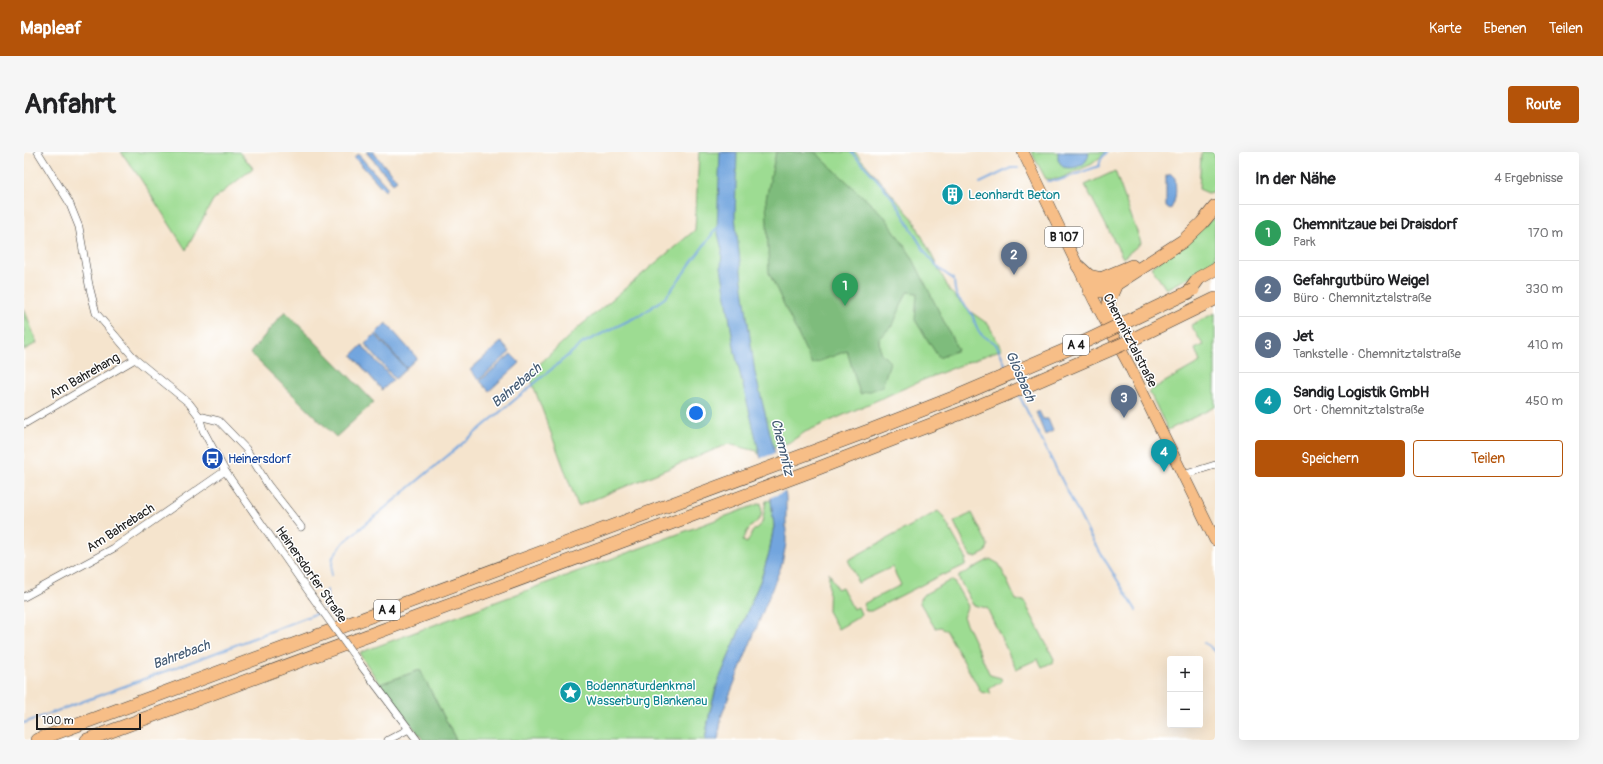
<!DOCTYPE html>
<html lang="de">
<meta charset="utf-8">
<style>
:root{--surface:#fff;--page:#f6f6f6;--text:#202124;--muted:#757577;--line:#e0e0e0;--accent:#b45309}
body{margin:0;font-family:Pangolin,sans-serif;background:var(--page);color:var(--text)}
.controls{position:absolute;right:12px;bottom:12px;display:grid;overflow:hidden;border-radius:4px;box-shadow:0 4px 16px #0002}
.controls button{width:36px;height:36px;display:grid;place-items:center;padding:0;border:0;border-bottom:1px solid var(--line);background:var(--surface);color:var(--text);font:20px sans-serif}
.scale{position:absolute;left:12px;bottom:10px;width:105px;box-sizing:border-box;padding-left:4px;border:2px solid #1c1c1c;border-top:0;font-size:11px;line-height:14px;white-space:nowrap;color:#1c1c1c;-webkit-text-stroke:3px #fff;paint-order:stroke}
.you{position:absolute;left:672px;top:261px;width:14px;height:14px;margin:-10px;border:3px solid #fff;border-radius:50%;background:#1a73e8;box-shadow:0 0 0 6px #1a73e833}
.badge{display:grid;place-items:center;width:26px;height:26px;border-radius:50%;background:var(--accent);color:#fff;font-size:13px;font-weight:700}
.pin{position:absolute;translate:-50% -33px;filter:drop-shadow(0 1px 2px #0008)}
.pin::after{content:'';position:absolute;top:21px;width:14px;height:12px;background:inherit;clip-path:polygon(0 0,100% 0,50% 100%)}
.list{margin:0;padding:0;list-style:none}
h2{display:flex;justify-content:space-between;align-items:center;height:52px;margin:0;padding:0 16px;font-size:17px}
h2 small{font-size:13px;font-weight:400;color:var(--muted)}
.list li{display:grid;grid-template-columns:26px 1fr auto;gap:12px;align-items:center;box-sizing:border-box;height:56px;padding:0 16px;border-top:1px solid var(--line)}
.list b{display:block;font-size:15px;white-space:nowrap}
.list p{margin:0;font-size:13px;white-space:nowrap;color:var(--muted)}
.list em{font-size:13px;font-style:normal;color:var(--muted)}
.actions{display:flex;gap:8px;padding:12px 16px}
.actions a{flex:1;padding:9px 0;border:1px solid var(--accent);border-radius:4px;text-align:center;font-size:14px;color:var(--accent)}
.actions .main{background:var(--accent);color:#fff}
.map{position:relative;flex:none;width:1191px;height:588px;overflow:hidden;border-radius:4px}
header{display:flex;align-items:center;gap:24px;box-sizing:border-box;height:56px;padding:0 20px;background:var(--accent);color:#fff}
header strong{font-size:19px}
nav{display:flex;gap:22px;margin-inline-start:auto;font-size:14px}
.intro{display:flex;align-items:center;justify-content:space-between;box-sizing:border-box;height:96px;padding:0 24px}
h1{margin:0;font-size:28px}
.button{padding:10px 18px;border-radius:4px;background:var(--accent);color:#fff;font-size:14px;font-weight:700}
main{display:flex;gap:24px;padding:0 24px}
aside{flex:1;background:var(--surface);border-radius:4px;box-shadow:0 4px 16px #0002}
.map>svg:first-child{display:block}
.green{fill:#9ddc92;stroke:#5c7c57}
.forest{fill:#7ebc7c;stroke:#4d6c4c}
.water{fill:#72a5de;stroke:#47607d}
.pier{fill:#f5e4cd}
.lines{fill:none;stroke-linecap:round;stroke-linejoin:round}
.stream{stroke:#72a5de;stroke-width:2}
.minor-casing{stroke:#3d3a37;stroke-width:8}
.primary-casing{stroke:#3d3a37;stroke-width:12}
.motorway-casing{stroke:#3d3a37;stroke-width:14}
.minor{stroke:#fff;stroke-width:7}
.primary{stroke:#f7be87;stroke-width:11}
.motorway{stroke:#f7be87;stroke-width:13}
.minor-bridge-casing{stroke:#3d3a37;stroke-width:8;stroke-linecap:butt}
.motorway-bridge-casing{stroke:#3d3a37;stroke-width:14;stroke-linecap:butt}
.minor-bridge{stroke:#fff;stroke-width:7}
.motorway-bridge{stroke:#f7be87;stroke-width:13}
.labels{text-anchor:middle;stroke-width:3;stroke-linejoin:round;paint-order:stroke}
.shield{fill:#fff;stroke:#606060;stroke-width:1}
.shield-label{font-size:12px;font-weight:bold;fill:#1c1c1c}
.culture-label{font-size:13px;fill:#0d838f;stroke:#fff;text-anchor:start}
.street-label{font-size:13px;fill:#1c1c1c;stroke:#fff}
.transit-label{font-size:13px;fill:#164399;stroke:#fff;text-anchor:start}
.water-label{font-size:14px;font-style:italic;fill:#435a73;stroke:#fff}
</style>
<header>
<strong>Mapleaf</strong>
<nav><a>Karte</a><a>Ebenen</a><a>Teilen</a></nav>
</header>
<div class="intro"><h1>Anfahrt</h1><a class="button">Route</a></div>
<main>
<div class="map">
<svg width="1191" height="588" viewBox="0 0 1191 588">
<rect width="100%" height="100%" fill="#fff"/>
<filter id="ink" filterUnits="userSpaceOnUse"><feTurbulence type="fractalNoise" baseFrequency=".025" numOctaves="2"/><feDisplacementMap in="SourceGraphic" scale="8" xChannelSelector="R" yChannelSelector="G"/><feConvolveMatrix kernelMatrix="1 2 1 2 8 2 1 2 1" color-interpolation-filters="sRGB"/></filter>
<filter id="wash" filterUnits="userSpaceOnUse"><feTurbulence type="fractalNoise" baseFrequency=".012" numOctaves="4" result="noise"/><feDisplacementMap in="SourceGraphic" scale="16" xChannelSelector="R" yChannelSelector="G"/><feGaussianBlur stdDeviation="0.9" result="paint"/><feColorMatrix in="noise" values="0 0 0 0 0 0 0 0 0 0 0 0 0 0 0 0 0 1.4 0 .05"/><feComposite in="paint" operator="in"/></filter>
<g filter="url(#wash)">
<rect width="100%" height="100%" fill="#f5e4cd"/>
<!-- green -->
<g class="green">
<polygon points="97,0 215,0 229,16 189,48 162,98 116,26"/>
<polygon points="675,0 831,0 889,67 926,139 944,158 964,172 978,197 899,228 781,280 766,290 734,302 733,299 704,292 554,354 505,222 555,175 671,78"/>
<polygon points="1007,0 1082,0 1068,12 1035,27 1022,27"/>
<polygon points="1179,0 1191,0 1191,39 1184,41 1175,37 1177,3"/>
<polygon points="1091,19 1117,91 1099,106 1061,33"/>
<polygon points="1191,65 1191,111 1142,137 1127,115"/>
<polygon points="0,156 13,191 0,198"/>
<polygon points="1191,161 1191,255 1144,278 1125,239 1176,210 1171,197 1179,193 1167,173"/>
<path d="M747,348L750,373L745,401L737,427L694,530L686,559L681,588H432L396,518L356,532L335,501L737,351C739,369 735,366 725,377C722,380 721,385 719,389L723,391L729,379L738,371L742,349Z"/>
<polygon points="914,359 918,363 942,406 941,413 920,423 919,422 847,459 842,459 839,452 877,433 868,415 834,431 832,427 833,426 824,408"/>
<polygon points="948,361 964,393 962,400 952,405 947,405 930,370"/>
<polygon points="966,407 975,412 992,448 1000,449 1030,507 1029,510 1018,515 1014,507 992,517 963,456 949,453 935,427 935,424"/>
<polygon points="805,420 813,437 818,435 829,457 834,455 837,462 833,466 814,477 804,459"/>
<polygon points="927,428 930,430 944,454 939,465 966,523 977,526 978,529 965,537 967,542 957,540 922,478 917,475 911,476 896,451 896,447 899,443"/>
</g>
<!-- forest -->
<g class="forest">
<polygon points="752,0 791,0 861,65 888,105 934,198 915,206 891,168 893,141 883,140 869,173 855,186 856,200 866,210 858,235 836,242 823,199 788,212 745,121 742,47"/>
<polygon points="261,159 350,250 312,285 226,201"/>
<polygon points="396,518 432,588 399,588 356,532"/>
</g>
<!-- water -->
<g class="water">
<polygon points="342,0 349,0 373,28 369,31"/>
<polygon points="696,0 713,0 711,64 718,128 731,221 762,345 762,392 758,412 698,562 694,588 681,588 686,559 694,530 737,427 745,401 750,374 747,348 711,201 697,115 698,98 693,77"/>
<path d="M1034,0H1065C1064,14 1050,18 1039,15L1034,8Z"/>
<polygon points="334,2 364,36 361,39 330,5"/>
<path d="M1147,22L1151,26C1152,37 1153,48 1146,58L1142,55V24Z"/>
<polygon points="362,171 393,206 382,216 352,181"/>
<polygon points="351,182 382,217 371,227 341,192"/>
<polygon points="477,190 486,200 455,228 446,218"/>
<polygon points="338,193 369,228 358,238 328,203"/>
<polygon points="487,202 496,211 465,239 456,229"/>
<polygon points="1015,259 1019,267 1024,267 1029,279 1021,283 1012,260"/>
</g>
<!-- pier -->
<polygon class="pier" points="754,300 763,339 745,346 735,307"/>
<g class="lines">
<!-- stream -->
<g class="stream">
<path d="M827,0C842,15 857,31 870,48C889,75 899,110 930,127C931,151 936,145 947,161C952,169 950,176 958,183C963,188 969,188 973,194C977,201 980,210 983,217"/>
<polyline points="1023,29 1033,29 1075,14 1077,7 1083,0"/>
<polyline points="956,31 987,16 994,16"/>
<polyline points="995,243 1066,384 1112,458"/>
<polyline points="307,423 309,404 320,390 559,191 618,162 642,145 692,77 695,76"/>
<polyline points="299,457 303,452 303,438"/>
<polyline points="1180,491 1185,494 1191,500"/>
<polyline points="0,571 191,501 296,460"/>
</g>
</g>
</g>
<g filter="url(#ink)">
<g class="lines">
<defs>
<g id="minor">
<polyline points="14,0 45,50 55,75 65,133 72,161 111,207 165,251 175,264 179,278 201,319 287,443"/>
<polyline points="175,264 195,269 222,297 244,333 277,375"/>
<polyline points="0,272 111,207"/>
<polyline points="1159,323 1191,313"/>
<polyline points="0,445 90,396 201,319"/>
<polyline points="336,512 393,588"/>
<polyline points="364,588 385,577"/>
</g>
<polyline id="primary" points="999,0 1070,148 1106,215 1191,388"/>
<g id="motorway">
<polyline points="1054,114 1065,124 1078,127"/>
<polyline points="1092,132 1077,139 1065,138 1072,129 1108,114"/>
<polyline points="1164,141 1175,126 1191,117"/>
<polyline points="1085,177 1085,148 1092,132 1159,89 1178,71 1191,55"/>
<polyline points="1099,192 1191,147"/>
<polyline points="13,588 847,278 934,244"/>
<polyline points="63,588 787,319 940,260"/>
</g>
</defs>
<!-- minor casing -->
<use href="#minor" class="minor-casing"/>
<!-- primary casing -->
<use href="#primary" class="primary-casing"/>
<!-- motorway casing -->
<use href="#motorway" class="motorway-casing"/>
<!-- minor -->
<use href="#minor" class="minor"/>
<!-- primary -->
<use href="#primary" class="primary"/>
<!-- motorway -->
<use href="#motorway" class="motorway"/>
<defs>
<polyline id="minor-bridge" points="287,443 336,512"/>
<g id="motorway-bridge">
<polyline points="934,244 1056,192 1169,138"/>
<polyline points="940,260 993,238 1099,192"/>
</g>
</defs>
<!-- minor-bridge casing -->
<use href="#minor-bridge" class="minor-bridge-casing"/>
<!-- motorway-bridge casing -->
<use href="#motorway-bridge" class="motorway-bridge-casing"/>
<!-- minor-bridge -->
<use href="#minor-bridge" class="minor-bridge"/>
<!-- motorway-bridge -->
<use href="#motorway-bridge" class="motorway-bridge"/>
</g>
</g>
<!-- icons -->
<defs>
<symbol id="building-disc" viewBox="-11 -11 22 22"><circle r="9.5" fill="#0f9aa8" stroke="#fff"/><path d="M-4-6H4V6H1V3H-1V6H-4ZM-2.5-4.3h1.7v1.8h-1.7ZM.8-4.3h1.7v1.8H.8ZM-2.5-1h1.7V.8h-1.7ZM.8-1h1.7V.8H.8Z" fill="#fff"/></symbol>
<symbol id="bus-disc" viewBox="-11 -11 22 22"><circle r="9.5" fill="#1a4fb4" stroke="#fff"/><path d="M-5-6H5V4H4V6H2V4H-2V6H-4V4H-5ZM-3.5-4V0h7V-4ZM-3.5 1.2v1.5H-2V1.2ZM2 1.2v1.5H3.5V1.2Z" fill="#fff"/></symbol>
<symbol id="sight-disc" viewBox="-11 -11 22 22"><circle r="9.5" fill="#0f9aa8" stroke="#fff"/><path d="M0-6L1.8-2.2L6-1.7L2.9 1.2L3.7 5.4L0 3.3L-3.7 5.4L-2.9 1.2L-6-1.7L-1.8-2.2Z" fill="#fff"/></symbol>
</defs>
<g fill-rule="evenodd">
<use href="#building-disc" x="916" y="30" width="25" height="25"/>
<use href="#bus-disc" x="176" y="294" width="25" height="25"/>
<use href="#sight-disc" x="534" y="528" width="25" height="25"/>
</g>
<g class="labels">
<!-- shield labels -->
<g class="shield">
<rect x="1021" y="75" width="38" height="20" rx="3"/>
<rect x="1039" y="183" width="26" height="20" rx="3"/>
<rect x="350" y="448" width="26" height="20" rx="3"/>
</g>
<g class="shield-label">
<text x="1040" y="89">B 107</text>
<text x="1052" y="197">A 4</text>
<text x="363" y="462">A 4</text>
</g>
<!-- culture labels -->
<g class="culture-label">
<text x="944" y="47">Leonhardt Beton</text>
<text x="562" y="538">Bodennaturdenkmal<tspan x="562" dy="15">Wasserburg Blankenau</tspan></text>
</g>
<!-- street labels -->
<g class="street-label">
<text transform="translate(1107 188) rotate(63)" y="5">Chemnitztalstraße</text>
<text transform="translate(60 223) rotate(-30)" y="5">Am Bahrehang</text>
<text transform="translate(96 375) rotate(-33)" y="5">Am Bahrebach</text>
<text transform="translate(288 422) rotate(55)" y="5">Heinersdorfer Straße</text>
</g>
<!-- transit labels -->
<g class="transit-label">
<text x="204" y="311">Heinersdorf</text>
</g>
<!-- water labels -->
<g class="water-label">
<text transform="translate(997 224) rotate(66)" y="5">Glösbach</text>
<text transform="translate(492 233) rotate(-40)" y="5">Bahrebach</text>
<text transform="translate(759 295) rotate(76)" y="5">Chemnitz</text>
<text transform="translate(157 502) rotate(-20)" y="5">Bahrebach</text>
</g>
</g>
</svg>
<div class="controls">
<button>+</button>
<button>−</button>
</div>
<div class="scale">100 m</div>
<div class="you"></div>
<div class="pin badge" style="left:821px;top:154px;background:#2e9e5b">1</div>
<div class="pin badge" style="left:990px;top:123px;background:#5c6f8a">2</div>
<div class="pin badge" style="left:1100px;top:266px;background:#5c6f8a">3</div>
<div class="pin badge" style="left:1140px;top:320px;background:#0f9aa8">4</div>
</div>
<aside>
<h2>In der Nähe<small>4 Ergebnisse</small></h2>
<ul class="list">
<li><span class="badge" style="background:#2e9e5b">1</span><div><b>Chemnitzaue bei Draisdorf</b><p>Park</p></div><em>170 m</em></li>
<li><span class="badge" style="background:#5c6f8a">2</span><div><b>Gefahrgutbüro Weigel</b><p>Büro · Chemnitztalstraße</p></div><em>330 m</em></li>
<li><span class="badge" style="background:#5c6f8a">3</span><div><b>Jet</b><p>Tankstelle · Chemnitztalstraße</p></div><em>410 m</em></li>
<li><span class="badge" style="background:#0f9aa8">4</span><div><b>Sandig Logistik GmbH</b><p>Ort · Chemnitztalstraße</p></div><em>450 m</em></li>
</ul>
<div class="actions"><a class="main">Speichern</a><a>Teilen</a></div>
</aside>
</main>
